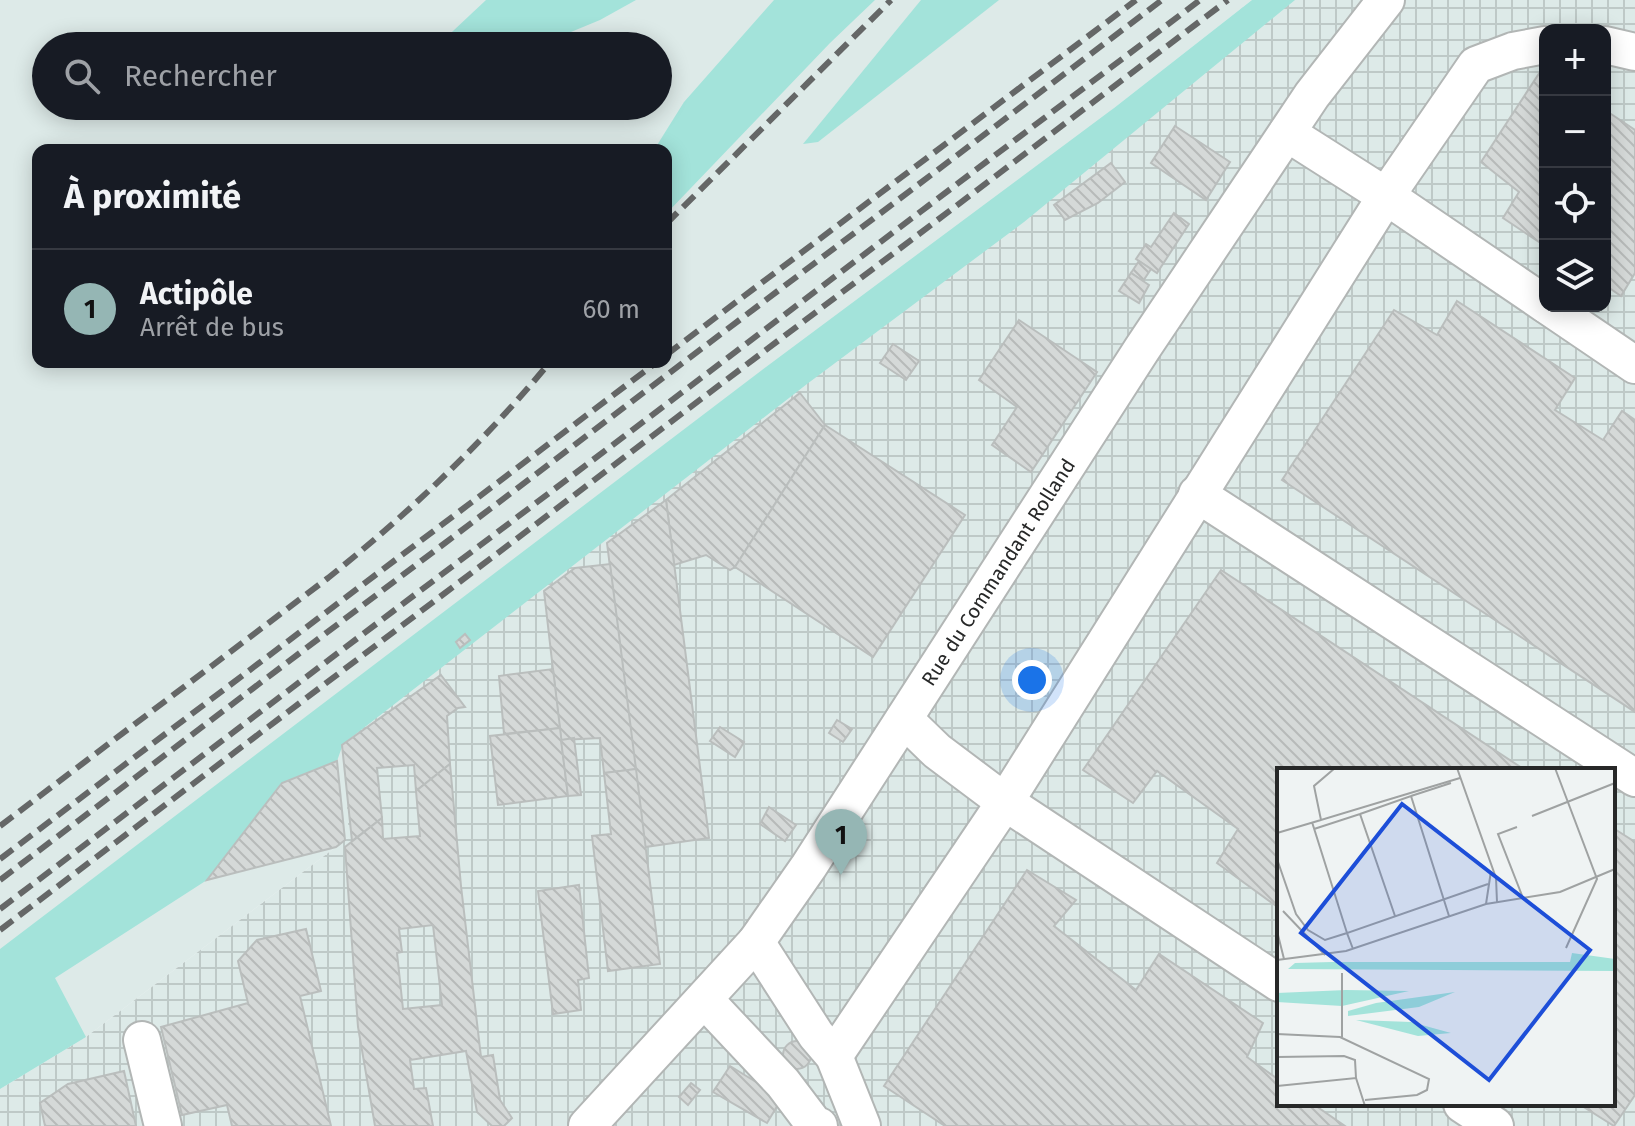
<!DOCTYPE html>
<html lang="fr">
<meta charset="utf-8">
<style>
:root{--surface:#171b24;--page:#20242c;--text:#f1f3f6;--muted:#9ea1a6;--line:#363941;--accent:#95b6b4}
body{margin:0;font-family:"Fira Sans",sans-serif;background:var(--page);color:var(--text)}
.controls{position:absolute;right:24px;top:24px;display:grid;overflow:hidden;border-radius:16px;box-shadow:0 4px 20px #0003}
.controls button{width:72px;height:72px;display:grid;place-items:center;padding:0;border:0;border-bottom:2px solid var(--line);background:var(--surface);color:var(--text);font:40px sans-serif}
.you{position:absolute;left:1032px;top:680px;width:28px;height:28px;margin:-20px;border:6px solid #fff;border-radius:50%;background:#1a73e8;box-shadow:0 0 0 12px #1a73e833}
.badge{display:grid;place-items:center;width:52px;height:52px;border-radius:50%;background:var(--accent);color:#111;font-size:26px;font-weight:700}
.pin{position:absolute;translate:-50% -66px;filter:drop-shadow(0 2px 4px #0008)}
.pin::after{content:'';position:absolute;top:42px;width:28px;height:24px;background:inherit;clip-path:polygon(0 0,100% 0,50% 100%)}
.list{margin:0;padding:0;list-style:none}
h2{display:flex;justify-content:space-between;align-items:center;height:104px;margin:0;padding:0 32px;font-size:34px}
h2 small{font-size:26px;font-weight:400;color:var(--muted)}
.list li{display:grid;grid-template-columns:52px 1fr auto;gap:24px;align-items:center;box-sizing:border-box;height:120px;padding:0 32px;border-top:2px solid var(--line)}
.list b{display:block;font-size:30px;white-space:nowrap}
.list p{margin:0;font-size:26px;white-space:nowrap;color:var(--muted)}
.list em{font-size:26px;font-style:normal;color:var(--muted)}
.icon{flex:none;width:44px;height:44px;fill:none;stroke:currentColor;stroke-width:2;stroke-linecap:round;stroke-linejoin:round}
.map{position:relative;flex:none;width:1635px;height:1126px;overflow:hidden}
.search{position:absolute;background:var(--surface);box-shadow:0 4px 20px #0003;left:32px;top:32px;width:640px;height:88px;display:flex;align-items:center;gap:20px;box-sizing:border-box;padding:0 28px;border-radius:44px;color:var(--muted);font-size:30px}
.panel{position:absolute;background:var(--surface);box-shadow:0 4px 20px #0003;left:32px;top:144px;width:640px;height:224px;border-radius:16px}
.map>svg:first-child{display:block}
.built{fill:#ddeae8;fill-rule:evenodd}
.industrial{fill:url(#industrial-grid);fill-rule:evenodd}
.grass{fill:#a3e3da}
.building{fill:url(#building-back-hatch);stroke:#babebd;stroke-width:2;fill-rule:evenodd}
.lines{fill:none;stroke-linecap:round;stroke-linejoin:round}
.minor-casing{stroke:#b2b6b5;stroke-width:40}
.minor{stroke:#fff;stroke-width:36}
.rail{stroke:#656767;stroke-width:6;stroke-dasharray:16 8;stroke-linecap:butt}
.labels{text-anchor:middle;stroke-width:6;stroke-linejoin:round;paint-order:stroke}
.street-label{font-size:20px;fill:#272828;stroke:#eff3f3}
.inset-road{fill:none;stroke:#9fa2a2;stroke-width:2}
.view{fill:#1d4ed8;fill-opacity:0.15;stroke:#1d4ed8;stroke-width:4}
.inset-edge{fill:none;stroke:#272828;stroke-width:4}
</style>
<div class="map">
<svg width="1635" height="1126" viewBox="0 0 1635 1126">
<defs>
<pattern id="industrial-grid" width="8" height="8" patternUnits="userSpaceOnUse" patternTransform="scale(2)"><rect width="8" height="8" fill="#ddeae8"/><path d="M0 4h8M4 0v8" fill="none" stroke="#bec9c7"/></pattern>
<pattern id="building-back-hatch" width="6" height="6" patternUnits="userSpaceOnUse" patternTransform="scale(2)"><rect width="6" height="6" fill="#d5d9d8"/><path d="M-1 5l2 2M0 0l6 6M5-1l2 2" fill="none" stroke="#b7bab9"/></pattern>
</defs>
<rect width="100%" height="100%" fill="#eff3f3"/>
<!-- built -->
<path class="built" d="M0,0H1252L1114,108L349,837L86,1037L0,1089ZM46,46H658V106H46ZM38,150H666V362H38Z"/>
<!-- industrial -->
<path class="industrial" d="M1252,0H1635V1126H0V1089L86,1037L349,837L343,744ZM1545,30H1605V306H1545ZM1279,770H1613V1104H1279Z"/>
<!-- grass -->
<g class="grass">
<polygon points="486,0 636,0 600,20 537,46 437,46"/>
<polygon points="774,0 875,0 830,43 666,214 666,150 654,150 684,102"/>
<polygon points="921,0 999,0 818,142 803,144"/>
<polygon points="1252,0 1295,0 1024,222 807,384 343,744 337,761 282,784 207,880 55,978 86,1037 0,1089 0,949 766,367 1114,108"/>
</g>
<!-- building -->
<g class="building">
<polygon points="1542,69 1545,71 1545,246 1503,218 1519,192 1481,162"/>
<polygon points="1605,110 1635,130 1635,273 1621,296 1605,285"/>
<polygon points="1175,126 1230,162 1206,200 1151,163"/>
<polygon points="1111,163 1125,182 1098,203 1065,220 1054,205"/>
<polygon points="1174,213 1189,224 1157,273 1136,259 1146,244 1151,247"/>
<polygon points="1139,261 1151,269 1143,281 1131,273"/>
<polygon points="1131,273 1149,285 1139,303 1119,291"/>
<polygon points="1457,301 1575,378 1555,410 1603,440 1622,411 1635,420 1635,712 1282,480 1394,310 1437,335"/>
<polygon points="1019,320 1097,372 1031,472 992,445 1017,407 979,380"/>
<polygon points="893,344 919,361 906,380 880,363"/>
<polygon points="800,393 825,425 735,567 730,570 706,555 674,565 666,500"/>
<polygon points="825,425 965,515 873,657 735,567"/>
<polygon points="666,500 709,838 645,847 607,543"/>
<polygon points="610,564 636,769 604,773 600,738 561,740 544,591 575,568"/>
<polygon points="1221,570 1525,770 1279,770 1279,908 1217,863 1238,829 1157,771 1133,803 1083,770"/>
<polygon points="465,634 470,640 460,648 456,642"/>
<polygon points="553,669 560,728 504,734 499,676"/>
<polygon points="441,675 465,707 458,708 447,716 450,764 416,791 414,765 377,768 382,818 352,841 342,745"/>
<polygon points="837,720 852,729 843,742 829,733"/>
<polygon points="720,727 744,742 735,757 710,741"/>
<polygon points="560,728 568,796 498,805 490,736"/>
<polygon points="574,738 581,795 568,796 561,740"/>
<polygon points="337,761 345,840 336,847 207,880 282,783"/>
<path d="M450,764L461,886L481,1057L493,1055L500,1100L512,1118L504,1126H492L477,1112L466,1051L410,1060L414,1089L426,1088L433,1126H375L358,1027L345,847L382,818L383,839L420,836L416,791ZM433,925L442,1005L403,1009L397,953L402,952L399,929Z"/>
<polygon points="636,769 660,964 608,971 592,836 611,834 604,773"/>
<polygon points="769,807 796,825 785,841 760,824"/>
<polygon points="1613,828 1635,842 1635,1095 1614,1126 1579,1104 1613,1104"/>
<polygon points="1027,870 1076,900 1054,926 1136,990 1159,954 1263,1023 1247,1057 1279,1080 1279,1104 1313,1104 1345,1126 945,1126 884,1086"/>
<polygon points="579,885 589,978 578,980 581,1010 553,1014 538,891"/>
<polygon points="306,929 321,991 300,996 331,1126 232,1126 227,1105 182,1115 161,1027 248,1003 238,961 257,940"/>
<circle cx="797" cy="1055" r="14"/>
<polygon points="730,1066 782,1098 767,1123 713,1092"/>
<polygon points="124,1071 136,1126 45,1126 40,1103 68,1084"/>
<polygon points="691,1083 700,1090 688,1105 679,1097"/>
</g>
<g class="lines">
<defs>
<g id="minor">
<polyline points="1545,45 1513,51 1476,65 1386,196 1545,304"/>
<polyline points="1605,45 1635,52"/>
<polyline points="1548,306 1635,365"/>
<polyline points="1197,494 1635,778"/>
<polyline points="904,719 937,751 1005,802 1279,983"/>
<polyline points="756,942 816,1035 834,1056 862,1126"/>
<polyline points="704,999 783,1083 814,1124 819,1126"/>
<polyline points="142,1040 163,1126"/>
<polyline points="834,1056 1005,802 1386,196 1287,133"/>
<polyline points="1462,1104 1495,1126"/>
<path id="s1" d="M587,1126L756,942L809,866L1142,349L1312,95L1386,0"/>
</g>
</defs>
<!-- minor casing -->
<use href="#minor" class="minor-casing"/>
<!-- minor -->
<use href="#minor" class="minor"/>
<!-- rail -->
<g class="rail">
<polyline points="666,224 891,0"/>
<polyline points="666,355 1136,0"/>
<path d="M0,826L328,578C408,514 485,441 550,362"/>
<polyline points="0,859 657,362"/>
<polyline points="0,880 1162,0"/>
<polyline points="0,909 1200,0"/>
<polyline points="0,930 1228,0"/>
</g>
</g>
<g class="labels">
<!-- street labels -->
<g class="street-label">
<text dy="7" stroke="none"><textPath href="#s1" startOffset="692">Rue du Commandant Rolland</textPath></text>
</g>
</g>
<!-- overview -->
<g transform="translate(1277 768)">
<rect width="338" height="338" fill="#eff3f3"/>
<path d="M295,185L338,191V203L11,201L18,195L55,194H293ZM69,222L132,223L65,238L0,234V225ZM178,224L142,239L71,248V243L99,235ZM79,252L134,254L174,265L141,268Z" fill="#a3e3da"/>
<path class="inset-road" d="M58,0L37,18L44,52L183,10M180,0L219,110L220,134M278,0L320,111L289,180M134,28L174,15M83,46L134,28L172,148M255,48L338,15M240,59L221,66L246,130M37,61L83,46L118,148M0,65L44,52M0,91L19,146L31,162L48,172L70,165L35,54M209,136L214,103M6,143L48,187M0,163L7,191M76,181L70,165L211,116M0,192L69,183L209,136L283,124L338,101M0,266L63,269L152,311L150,322L140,327L88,332M65,269V205M0,289L67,288L78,292L79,310M0,318L79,310L88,338"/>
<path class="view" d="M125,36L313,182L212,312L24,165Z"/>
<rect width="338" height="338" class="inset-edge"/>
</g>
</svg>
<div class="controls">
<button>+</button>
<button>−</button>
<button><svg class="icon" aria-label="locate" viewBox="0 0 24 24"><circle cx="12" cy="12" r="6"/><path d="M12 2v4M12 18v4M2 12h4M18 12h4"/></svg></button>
<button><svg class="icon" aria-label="layers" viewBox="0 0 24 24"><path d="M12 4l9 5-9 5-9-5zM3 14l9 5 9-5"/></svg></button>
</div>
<div class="you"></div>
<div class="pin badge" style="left:841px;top:875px">1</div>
<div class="search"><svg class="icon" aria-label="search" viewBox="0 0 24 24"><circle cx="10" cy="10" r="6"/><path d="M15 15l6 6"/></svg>Rechercher</div>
<section class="panel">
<h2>À proximité<small></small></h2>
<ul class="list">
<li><span class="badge">1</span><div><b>Actipôle</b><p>Arrêt de bus</p></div><em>60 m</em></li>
</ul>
</section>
</div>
